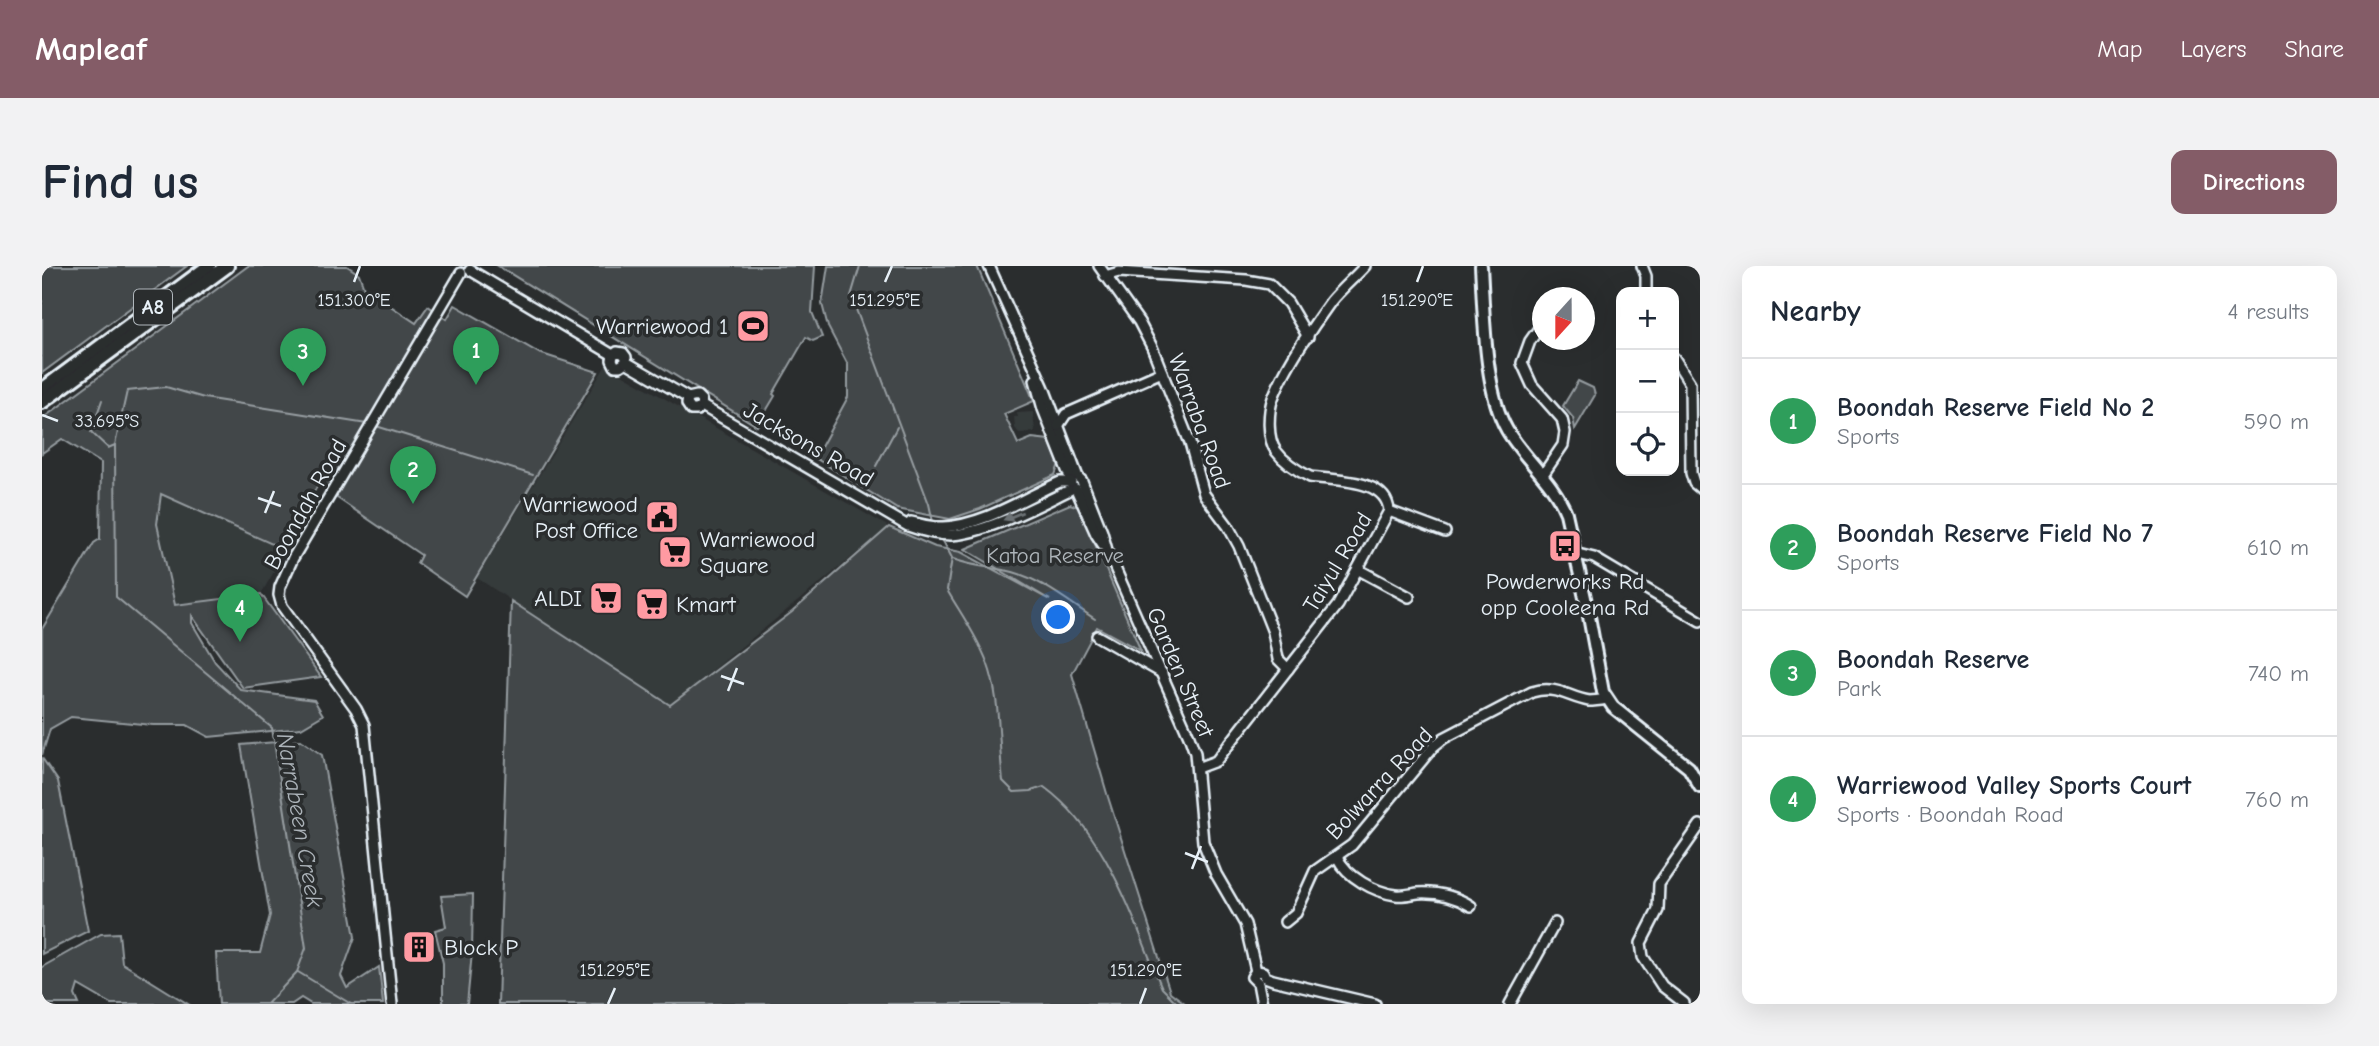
<!DOCTYPE html>
<meta charset="utf-8">
<style>
:root{--surface:#fff;--page:#f2f2f3;--text:#1f2937;--muted:#747a83;--line:#e0e1e3;--accent:#845c67}
body{margin:0;font-family:"Comic Neue",sans-serif;background:var(--page);color:var(--text)}
.controls{position:absolute;right:21px;top:21px;display:grid;overflow:hidden;border-radius:14px;box-shadow:0 7px 28px #0002}
.controls button{width:63px;height:63px;display:grid;place-items:center;padding:0;border:0;border-bottom:2px solid var(--line);background:var(--surface);color:var(--text);font:35px sans-serif}
.compass{position:absolute;left:1490px;top:21px;width:63px;height:63px;border-radius:50%;background:var(--surface);box-shadow:0 7px 28px #0002;rotate:201deg}
.you{position:absolute;left:1017px;top:352px;width:24px;height:24px;margin:-18px;border:5px solid #fff;border-radius:50%;background:#1a73e8;box-shadow:0 0 0 10px #1a73e833}
.badge{display:grid;place-items:center;width:46px;height:46px;border-radius:50%;background:var(--accent);color:#fff;font-size:23px;font-weight:700}
.pin{position:absolute;translate:-50% -58px;filter:drop-shadow(0 2px 4px #0008)}
.pin::after{content:'';position:absolute;top:37px;width:24px;height:21px;background:inherit;clip-path:polygon(0 0,100% 0,50% 100%)}
.list{margin:0;padding:0;list-style:none}
h2{display:flex;justify-content:space-between;align-items:center;height:91px;margin:0;padding:0 28px;font-size:30px}
h2 small{font-size:23px;font-weight:400;color:var(--muted)}
.list li{display:grid;grid-template-columns:46px 1fr auto;gap:21px;align-items:center;box-sizing:border-box;height:126px;padding:0 28px;border-top:2px solid var(--line)}
.list b{display:block;font-size:26px;white-space:nowrap}
.list p{margin:0;font-size:23px;white-space:nowrap;color:var(--muted)}
.list em{font-size:23px;font-style:normal;color:var(--muted)}
.icon{flex:none;width:38px;height:38px;fill:none;stroke:currentColor;stroke-width:2;stroke-linecap:round;stroke-linejoin:round}
.map{position:relative;flex:none;width:1658px;height:738px;overflow:hidden;border-radius:14px}
header{display:flex;align-items:center;gap:42px;box-sizing:border-box;height:98px;padding:0 35px;background:var(--accent);color:#fff}
header strong{font-size:33px}
nav{display:flex;gap:38px;margin-inline-start:auto;font-size:24px}
.intro{display:flex;align-items:center;justify-content:space-between;box-sizing:border-box;height:168px;padding:0 42px}
h1{margin:0;font-size:49px}
.button{padding:18px 32px;border-radius:14px;background:var(--accent);color:#fff;font-size:24px;font-weight:700}
main{display:flex;gap:42px;padding:0 42px}
aside{flex:1;background:var(--surface);border-radius:14px;box-shadow:0 7px 28px #0002}
.map>svg:first-child{display:block}
.built{fill:#363a3b}
.green{fill:#424648;stroke:#959ca0;stroke-width:2}
.lines{fill:none;stroke-linecap:round;stroke-linejoin:round}
.stream{stroke:#989fa3;stroke-width:2}
.minor-casing{stroke:#e8f1f8;stroke-width:14}
.major-casing{stroke:#e8f1f8;stroke-width:16}
.highway-casing{stroke:#e8f1f8;stroke-width:18}
.minor{stroke:#2a2d2e;stroke-width:9}
.major{stroke:#2a2d2e;stroke-width:10}
.highway{stroke:#2a2d2e;stroke-width:12}
.oneway{fill:#6c7275}
.ticks{fill:none;stroke:#e8f1f8;stroke-width:2.5}
.labels{text-anchor:middle;stroke-width:7;stroke-linejoin:round;paint-order:stroke}
.shield{fill:#2a2d2e;stroke:#afb6bb;stroke-width:2}
.shield-label{font-size:21px;font-weight:bold;fill:#e8f1f8}
.poi-label{font-size:23px;fill:#e8f1f8;stroke:#2a2d2e;text-anchor:end}
.street-label{font-size:23px;fill:#e8f1f8;stroke:#2a2d2e}
.park-label{font-size:23px;fill:#aeb5ba;stroke:#2a2d2e}
.water-label{font-size:24px;font-style:italic;fill:#acb3b9;stroke:#2a2d2e}
.ticks-label{font-size:18px;text-anchor:middle;fill:#e8f1f8;stroke:#2a2d2e;stroke-width:7;stroke-linejoin:round;paint-order:stroke}
</style>
<header>
<strong>Mapleaf</strong>
<nav><a>Map</a><a>Layers</a><a>Share</a></nav>
</header>
<div class="intro"><h1>Find us</h1><a class="button">Directions</a></div>
<main>
<div class="map">
<svg width="1658" height="738" viewBox="0 0 1658 738">
<rect width="100%" height="100%" fill="#2a2d2e"/>
<filter id="ink" filterUnits="userSpaceOnUse"><feTurbulence type="fractalNoise" baseFrequency=".0143" numOctaves="2"/><feDisplacementMap in="SourceGraphic" scale="14" xChannelSelector="R" yChannelSelector="G"/><feConvolveMatrix kernelMatrix="1 2 1 2 8 2 1 2 1" color-interpolation-filters="sRGB"/></filter>
<g filter="url(#ink)">
<!-- built -->
<g class="built">
<polygon points="564,99 847,261 628,439 435,312"/>
<polygon points="991,146 993,166 977,167 973,162 972,151 976,151 975,147"/>
<polygon points="119,228 244,285 219,328 133,339 115,258"/>
</g>
<!-- green -->
<g class="green">
<polygon points="0,0 145,0 0,107"/>
<polygon points="206,0 305,0 317,8 322,22 374,57 386,40 405,53 413,39 497,87 556,106 423,330 375,297 379,289 276,219 239,282 119,228 115,258 133,339 219,328 279,411 201,422 150,350 150,357 173,396 199,424 272,434 281,449 259,462 167,471 145,459 111,459 29,451 8,463 0,489 0,363 52,277 58,273 59,197 20,173 0,187 0,153"/>
<polygon points="456,0 773,0 770,46 780,71 771,75 764,71 731,128 733,130 715,160"/>
<polygon points="786,0 935,0 992,135 962,148 976,178 990,172 1007,174 1017,198 1013,209 938,243 908,253 855,243 773,192 806,131 806,99 786,61 780,38"/>
<polygon points="1536,115 1551,122 1553,129 1533,163 1531,152 1521,140"/>
<polygon points="1028,238 1037,241 1099,385 1055,361 1030,408 1066,531 1128,726 1144,738 456,738 469,335 628,439 750,346 847,261 893,281 919,286 1008,334 923,283"/>
<polygon points="259,474 280,489 313,671 299,710 305,722 337,701 341,738 269,738 259,732 250,738 177,738 174,687 218,687 228,649 199,479"/>
<polygon points="0,492 16,515 46,665 0,688"/>
<polygon points="431,628 430,686 425,738 401,738 401,697 393,664 404,661 399,630"/>
<polygon points="77,667 80,697 146,738 69,738 36,719 33,729 37,738 0,738 0,701 59,668"/>
</g>
<g class="lines">
<!-- stream -->
<g class="stream">
<polyline points="818,0 809,30 887,238 891,256"/>
<polyline points="60,134 49,166 66,182 73,179"/>
<polyline points="334,160 491,209"/>
<polyline points="834,200 855,161"/>
<path d="M900,273L910,292L905,324C919,348 935,370 945,396C959,433 956,476 961,515L972,526L989,525L1002,521C1066,568 1090,652 1120,722L1136,738"/>
<path d="M911,293C931,301 951,301 971,306C1000,314 1028,337 1053,353"/>
<polyline points="256,706 309,738"/>
<polyline points="225,738 255,706 264,682 230,462 74,331 73,179 85,125 124,121 162,132 325,158"/>
</g>
<defs>
<g id="minor">
<polyline points="947,0 1002,122 1036,211 1040,215 1060,266 1065,284 1147,470 1153,487 1161,576 1174,608 1203,658 1214,705"/>
<polyline points="1057,0 1097,56 1110,81 1148,177 1162,228 1186,260 1197,280 1231,366 1236,393 1246,403"/>
<polyline points="1600,0 1604,10 1604,26"/>
<polyline points="428,4 571,89"/>
<polyline points="1063,10 1077,6 1204,14 1227,18 1246,37 1266,71"/>
<polyline points="571,89 570,94 573,100 578,100 584,96"/>
<polyline points="571,89 575,86 581,87 584,91 584,96"/>
<polyline points="1632,92 1648,117 1649,207 1652,217 1658,222"/>
<polyline points="584,96 646,132"/>
<polyline points="993,114 1001,143 1029,214"/>
<polyline points="646,132 645,138 649,144 655,144 660,140"/>
<polyline points="646,132 655,130 659,134 660,140"/>
<path d="M660,140L866,260C880,265 893,269 909,269C946,267 998,238 1032,222"/>
<polyline points="1016,160 1024,148 1120,106"/>
<polyline points="1500,210 1521,179 1523,166 1520,153 1490,119 1480,97 1488,75 1500,58"/>
<polyline points="1034,223 1054,268 1062,280"/>
<polyline points="1347,245 1403,266"/>
<path d="M869,256C879,258 890,262 901,261C942,259 982,232 1018,216H1029"/>
<polyline points="1532,287 1552,292 1658,355"/>
<polyline points="1317,304 1367,331"/>
<polyline points="1055,370 1120,407"/>
<path d="M1155,502L1174,495L1296,339L1347,245C1345,212 1293,215 1268,211C1256,205 1242,196 1234,185C1225,173 1226,146 1231,132C1242,103 1270,61 1289,35C1299,23 1312,12 1323,0"/>
<path d="M1295,591C1305,611 1332,626 1354,629C1361,630 1369,628 1376,627C1395,626 1413,630 1429,640"/>
<path d="M1243,656L1254,647L1273,605L1310,579L1392,480L1402,472L1490,426C1515,419 1525,431 1547,435C1553,435 1559,434 1565,433"/>
<polyline points="1214,705 1221,706 1223,711 1231,714 1333,738"/>
<polyline points="1214,705 1210,711 1216,717 1220,738"/>
<polyline points="1642,737 1620,720 1601,691 1599,677 1616,644 1617,618 1658,559"/>
<polyline points="350,738 322,459 314,443 240,340 237,329 238,321 251,292 419,7"/>
<polyline points="1468,738 1513,657"/>
</g>
<path id="major" d="M1439,0C1442,47 1442,124 1465,164C1482,193 1511,215 1524,247L1546,345L1561,426L1571,441L1647,502L1658,521"/>
<g id="highway">
<polyline points="0,124 167,0"/>
<polyline points="0,136 185,0"/>
</g>
</defs>
<!-- minor casing -->
<use href="#minor" class="minor-casing"/>
<!-- major casing -->
<use href="#major" class="major-casing"/>
<!-- highway casing -->
<use href="#highway" class="highway-casing"/>
<!-- minor -->
<use href="#minor" class="minor"/>
<!-- major -->
<use href="#major" class="major"/>
<!-- highway -->
<use href="#highway" class="highway"/>
</g>
<!-- one-way arrows -->
<defs><path id="oneway-solid" d="M-6-.8H1V-3.2L6.5 0L1 3.2V.8H-6Z" transform="scale(1.75)"/></defs>
<use class="oneway" href="#oneway-solid" transform="translate(971 250) rotate(158)"/>
</g>
<!-- ticks -->
<path class="ticks" d="M312,16L318,0M843,16L850,0M1375,16L1381,0M0,149L16,155M216,232L239,240M223,247L232,225M679,410L702,418M686,425L695,402M1143,587L1166,596M1150,603L1159,580M566,738L573,722M1098,738L1104,722"/>
<!-- icons -->
<defs>
<symbol id="stadium-square" viewBox="-11 -11 22 22"><rect x="-9" y="-9" width="18" height="18" rx="4" fill="#ff9aa2" stroke="#2a2d2e"/><path d="M0-5a6.5 5 0 1 0 0 10a6.5 5 0 1 0 0-10ZM-3.5-1.8h7v3.6h-7Z" fill="#111"/></symbol>
<symbol id="civic-square" viewBox="-11 -11 22 22"><rect x="-9" y="-9" width="18" height="18" rx="4" fill="#ff9aa2" stroke="#2a2d2e"/><path d="M-.6-6.5H3V-4.5H.6V-3L4-1V1h2V6H-6V1h2V-1L-.6-3ZM-1.2 2.5V6h2.4V2.5Z" fill="#111"/></symbol>
<symbol id="bus-square" viewBox="-11 -11 22 22"><rect x="-9" y="-9" width="18" height="18" rx="4" fill="#ff9aa2" stroke="#2a2d2e"/><path d="M-5-6H5V4H4V6H2V4H-2V6H-4V4H-5ZM-3.5-4V0h7V-4ZM-3.5 1.2v1.5H-2V1.2ZM2 1.2v1.5H3.5V1.2Z" fill="#111"/></symbol>
<symbol id="supermarket-square" viewBox="-11 -11 22 22"><rect x="-9" y="-9" width="18" height="18" rx="4" fill="#ff9aa2" stroke="#2a2d2e"/><path d="M-6-5.5h2.5l.6 2H6L4.5 2H-2.5L-4.4-4H-6ZM-1.5 3.2a1.3 1.3 0 1 0 .1 0ZM3 3.2a1.3 1.3 0 1 0 .1 0Z" fill="#111"/></symbol>
<symbol id="building-square" viewBox="-11 -11 22 22"><rect x="-9" y="-9" width="18" height="18" rx="4" fill="#ff9aa2" stroke="#2a2d2e"/><path d="M-4-6H4V6H1V3H-1V6H-4ZM-2.5-4.3h1.7v1.8h-1.7ZM.8-4.3h1.7v1.8H.8ZM-2.5-1h1.7V.8h-1.7ZM.8-1h1.7V.8H.8Z" fill="#111"/></symbol>
</defs>
<g fill-rule="evenodd">
<use href="#stadium-square" x="692" y="41" width="38" height="38"/>
<use href="#civic-square" x="601" y="232" width="38" height="38"/>
<use href="#bus-square" x="1504" y="261" width="38" height="38"/>
<use href="#supermarket-square" x="614" y="267" width="38" height="38"/>
<use href="#supermarket-square" x="545" y="313" width="38" height="38"/>
<use href="#supermarket-square" x="591" y="319" width="38" height="38"/>
<use href="#building-square" x="358" y="662" width="38" height="38"/>
</g>
<g class="labels">
<!-- shield labels -->
<rect class="shield" x="92" y="23.5" width="38" height="35" rx="5"/>
<g class="shield-label">
<text x="111" y="48">A8</text>
</g>
<!-- poi labels -->
<g class="poi-label">
<text x="686" y="68">Warriewood 1</text>
<text x="596" y="246">Warriewood<tspan x="596" dy="26">Post Office</tspan></text>
<text x="658" y="281" text-anchor="start">Warriewood<tspan x="658" dy="26">Square</tspan></text>
<text x="1523" y="323" text-anchor="middle">Powderworks Rd<tspan x="1523" dy="26">opp Cooleena Rd</tspan></text>
<text x="540" y="340">ALDI</text>
<text x="634" y="346" text-anchor="start">Kmart</text>
<text x="402" y="689" text-anchor="start">Block P</text>
</g>
<!-- street labels -->
<g class="street-label">
<text transform="translate(1158 155) rotate(70)" y="8">Warraba Road</text>
<text transform="translate(767 178) rotate(30)" y="8">Jacksons Road</text>
<text transform="translate(263 238) rotate(-61)" y="8">Boondah Road</text>
<text transform="translate(1295 296) rotate(-59)" y="8">Taiyul Road</text>
<text transform="translate(1139 406) rotate(67)" y="8">Garden Street</text>
<text transform="translate(1337 517) rotate(-47)" y="8">Bolwarra Road</text>
</g>
<!-- park labels -->
<g class="park-label">
<text x="1013" y="297">Katoa Reserve</text>
</g>
<!-- water labels -->
<g class="water-label">
<text transform="translate(258 554) rotate(80)" y="8">Narrabeen Creek</text>
</g>
</g>
<g class="ticks-label">
<text x="312" y="40">151.300°E</text>
<text x="843" y="40">151.295°E</text>
<text x="1375" y="40">151.290°E</text>
<text x="65" y="161">33.695°S</text>
<text x="573" y="710">151.295°E</text>
<text x="1104" y="710">151.290°E</text>
</g>
</svg>
<div class="controls">
<button>+</button>
<button>−</button>
<button><svg class="icon" aria-label="locate" viewBox="0 0 24 24"><circle cx="12" cy="12" r="6"/><path d="M12 2v4M12 18v4M2 12h4M18 12h4"/></svg></button>
</div>
<svg class="compass" viewBox="-18 -18 36 36"><path d="M0-13l5 13h-10z" fill="#e53935"/><path d="M0 13l5-13h-10z" fill="#747a83"/></svg>
<div class="you"></div>
<div class="pin badge" style="left:434px;top:119px;background:#2e9e5b">1</div>
<div class="pin badge" style="left:371px;top:238px;background:#2e9e5b">2</div>
<div class="pin badge" style="left:261px;top:120px;background:#2e9e5b">3</div>
<div class="pin badge" style="left:198px;top:376px;background:#2e9e5b">4</div>
</div>
<aside>
<h2>Nearby<small>4 results</small></h2>
<ul class="list">
<li><span class="badge" style="background:#2e9e5b">1</span><div><b>Boondah Reserve Field No 2</b><p>Sports</p></div><em>590 m</em></li>
<li><span class="badge" style="background:#2e9e5b">2</span><div><b>Boondah Reserve Field No 7</b><p>Sports</p></div><em>610 m</em></li>
<li><span class="badge" style="background:#2e9e5b">3</span><div><b>Boondah Reserve</b><p>Park</p></div><em>740 m</em></li>
<li><span class="badge" style="background:#2e9e5b">4</span><div><b>Warriewood Valley Sports Court</b><p>Sports · Boondah Road</p></div><em>760 m</em></li>
</ul>
</aside>
</main>
